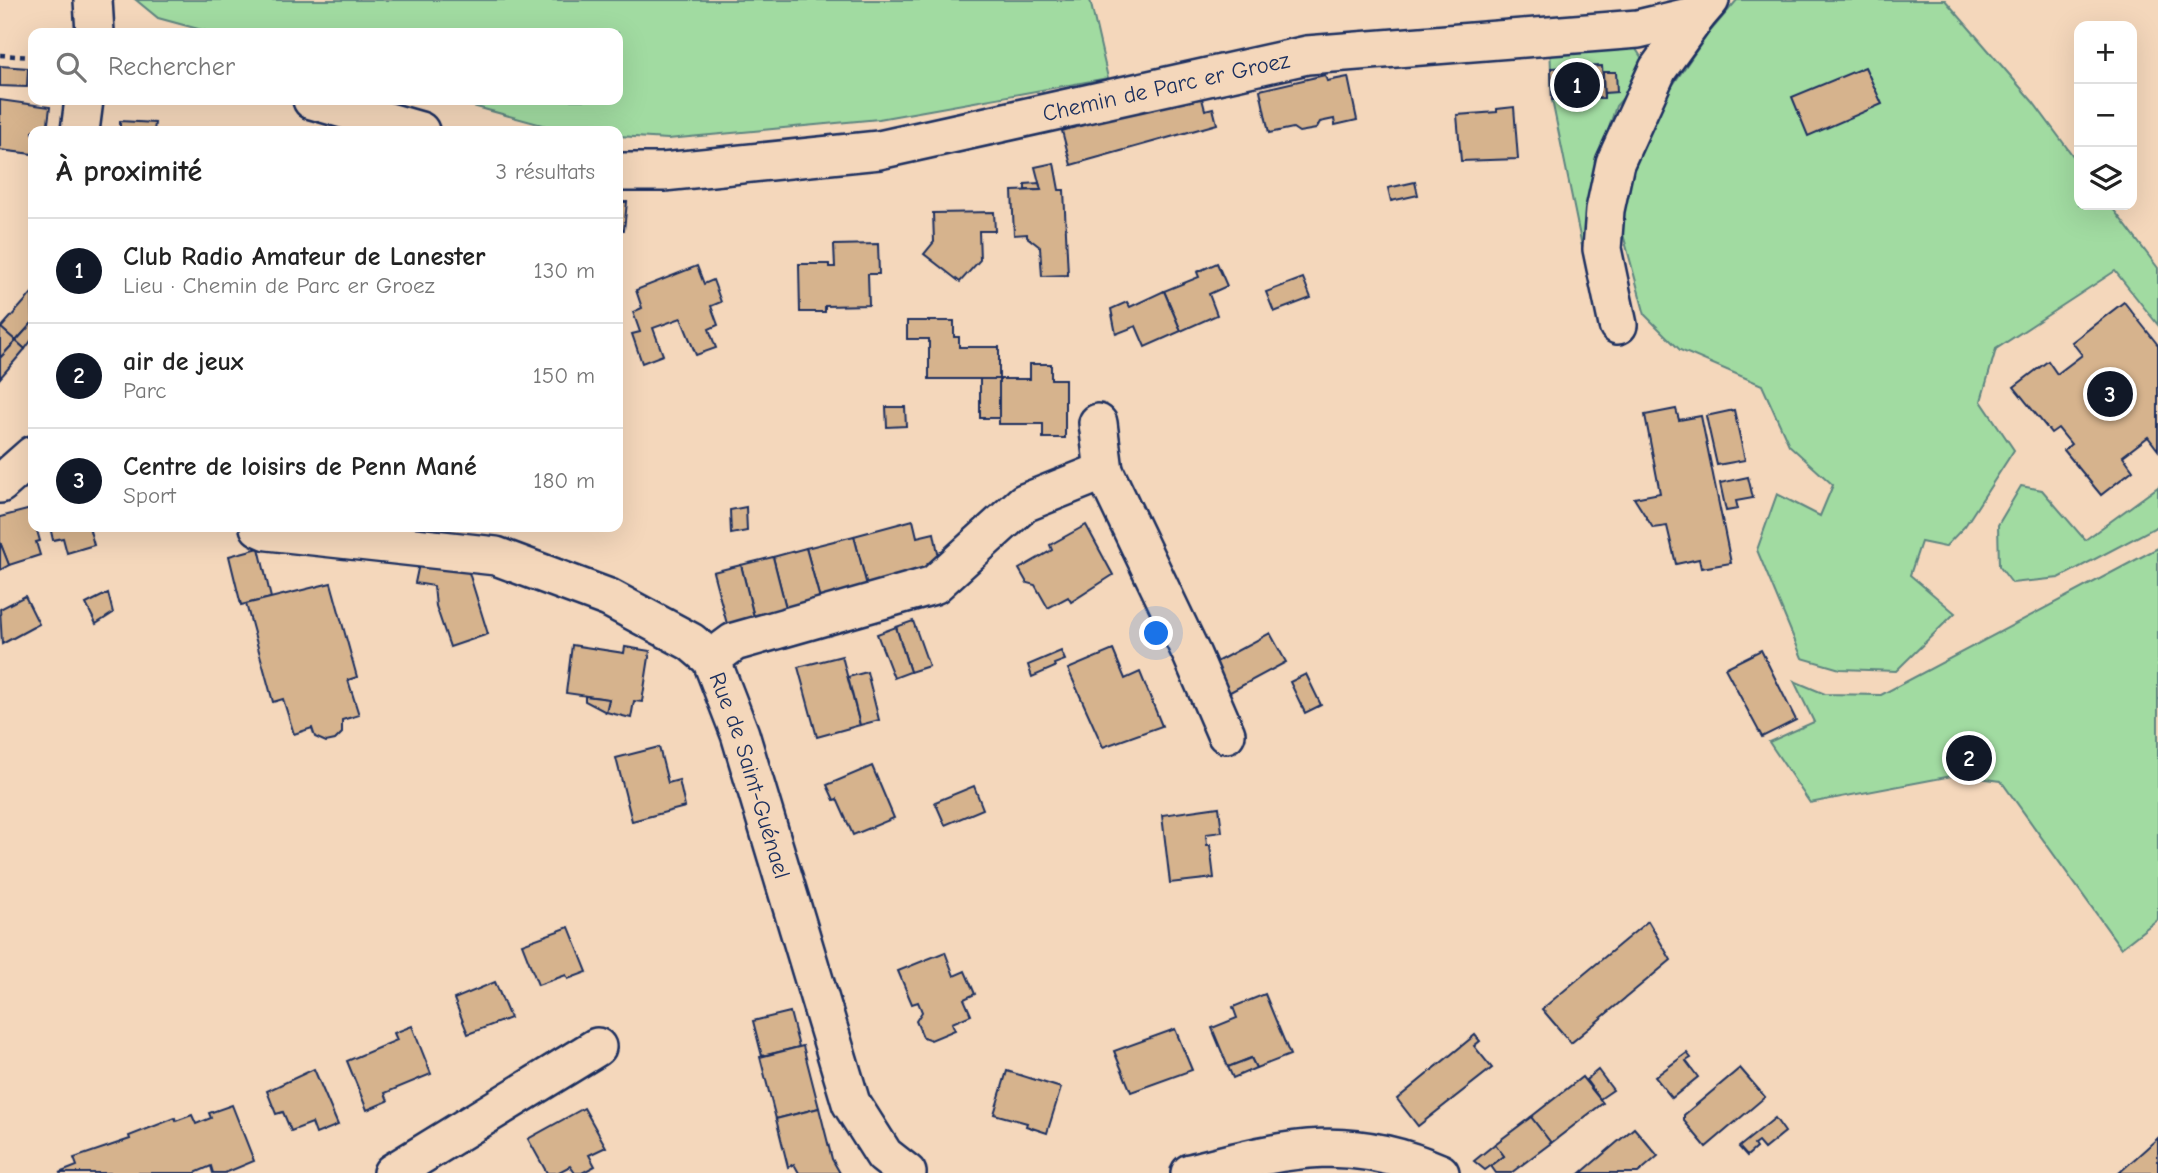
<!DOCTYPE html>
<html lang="fr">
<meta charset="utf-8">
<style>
:root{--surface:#fff;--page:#f2f2f2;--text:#222;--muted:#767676;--line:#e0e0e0;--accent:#111827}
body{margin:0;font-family:"Comic Neue",sans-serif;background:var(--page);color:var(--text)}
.controls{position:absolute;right:21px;top:21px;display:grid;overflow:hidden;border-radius:14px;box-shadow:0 7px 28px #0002}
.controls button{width:63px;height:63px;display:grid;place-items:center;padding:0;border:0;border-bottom:2px solid var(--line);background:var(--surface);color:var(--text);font:35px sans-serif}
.you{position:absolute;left:1157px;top:634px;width:24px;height:24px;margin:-18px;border:5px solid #fff;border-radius:50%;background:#1a73e8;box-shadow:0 0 0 10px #1a73e833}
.badge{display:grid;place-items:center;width:46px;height:46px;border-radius:50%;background:var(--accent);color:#fff;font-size:23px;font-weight:700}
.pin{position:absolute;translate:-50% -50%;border:4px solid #fff;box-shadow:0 2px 7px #0006}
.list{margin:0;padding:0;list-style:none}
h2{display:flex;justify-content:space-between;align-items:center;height:91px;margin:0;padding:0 28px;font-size:30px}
h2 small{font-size:23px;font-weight:400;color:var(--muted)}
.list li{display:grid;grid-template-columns:46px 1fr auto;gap:21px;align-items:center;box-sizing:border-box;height:105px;padding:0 28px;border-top:2px solid var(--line)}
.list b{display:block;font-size:26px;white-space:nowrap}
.list p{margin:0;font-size:23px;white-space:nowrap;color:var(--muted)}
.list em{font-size:23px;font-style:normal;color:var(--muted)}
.icon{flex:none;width:38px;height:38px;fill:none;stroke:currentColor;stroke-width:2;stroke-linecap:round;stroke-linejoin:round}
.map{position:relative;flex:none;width:2158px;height:1173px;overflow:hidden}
.search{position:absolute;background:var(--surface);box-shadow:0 7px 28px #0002;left:28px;top:28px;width:595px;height:77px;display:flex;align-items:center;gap:18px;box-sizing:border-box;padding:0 24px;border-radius:14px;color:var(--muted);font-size:26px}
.panel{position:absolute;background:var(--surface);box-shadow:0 7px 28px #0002;left:28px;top:126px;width:595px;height:406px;border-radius:14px}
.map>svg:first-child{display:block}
.green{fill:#a1dba1;stroke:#5e8580;stroke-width:2}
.building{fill:#d6b38d;stroke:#1b2f5e;stroke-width:2}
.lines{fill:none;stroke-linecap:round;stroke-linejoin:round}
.minor-casing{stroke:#1b2f5e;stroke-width:42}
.path{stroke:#1b2f5e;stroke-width:4.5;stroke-dasharray:5 5;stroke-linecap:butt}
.minor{stroke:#f4d7bb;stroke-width:37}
.labels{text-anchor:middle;stroke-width:5;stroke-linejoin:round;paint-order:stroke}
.street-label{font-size:23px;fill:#1b2f5e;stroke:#f4d7bb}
</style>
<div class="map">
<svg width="2158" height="1173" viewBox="0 0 2158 1173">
<rect width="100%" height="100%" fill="#f4d7bb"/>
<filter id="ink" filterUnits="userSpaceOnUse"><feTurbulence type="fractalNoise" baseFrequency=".0143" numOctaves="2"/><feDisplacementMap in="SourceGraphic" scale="14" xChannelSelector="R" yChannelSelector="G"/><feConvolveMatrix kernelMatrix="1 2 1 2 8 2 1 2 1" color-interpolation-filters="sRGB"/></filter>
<g filter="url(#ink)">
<!-- green -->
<g class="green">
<polygon points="136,0 1090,0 1108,78 879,119 668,139 618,136 618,131 564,131 451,100 618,100 618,33 213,33 158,18"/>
<polygon points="1737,0 1945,0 2033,102 2079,164 2079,205 2110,205 2158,268 2158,325 2115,271 1996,349 1981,401 2014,450 1965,526 1945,547 1921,542 1910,575 1955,613 1896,671 1840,669 1802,658 1757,550 1777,494 1820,516 1833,485 1789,445 1762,385 1680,350 1645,315 1617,212 1639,134 1708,34"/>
<polygon points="1550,43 1634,46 1643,60 1638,81 1616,106 1601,153 1585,261 1552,100"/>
<polygon points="2021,486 2042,490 2085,540 2158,487 2158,526 2059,578 2012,583 1999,566 1998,525"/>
<polygon points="2158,548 2158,919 2121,948 2001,781 1957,775 1810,803 1769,742 1814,722 1794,681 1825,694 1881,695"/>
</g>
<!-- building -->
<g class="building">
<polygon points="0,66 28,68 27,87 0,86"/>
<polygon points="1602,66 1604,98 1552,100 1551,68"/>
<polygon points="1865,67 1882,104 1808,136 1792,97"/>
<polygon points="1603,72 1616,72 1617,92 1604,93 1604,98"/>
<polygon points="1325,75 1327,81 1348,77 1357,120 1335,125 1334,119 1320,122 1316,129 1299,132 1293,128 1269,133 1260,90"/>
<polygon points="1200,91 1205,110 1213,108 1217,124 1071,165 1062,131"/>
<polygon points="0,100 50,107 47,131 33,131 33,154 0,150"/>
<polygon points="1514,107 1518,159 1461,161 1457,115 1497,112 1497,109"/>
<polygon points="120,121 155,123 154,131 120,131"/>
<polygon points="1054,163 1059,190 1064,190 1068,275 1042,276 1040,247 1027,237 1027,234 1014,235 1012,191 1041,190 1035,167"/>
<polygon points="1415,182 1418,195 1391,201 1388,188"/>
<polygon points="1039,183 1041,190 1025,190 1025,184"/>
<polygon points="618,202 627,202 624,230 618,230"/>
<polygon points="994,212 995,231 979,231 980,260 960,282 924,254 934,242 933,213"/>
<polygon points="878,244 879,274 868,274 869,305 825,306 825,312 800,312 799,264 829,264 829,267 835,267 834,245"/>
<polygon points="1217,263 1227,286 1209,294 1217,315 1181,331 1164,291 1199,277 1197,272"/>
<polygon points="697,266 704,284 713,280 721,302 711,306 718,325 709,329 716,348 696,355 681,318 653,328 663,355 642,363 632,334 640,332 633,312 642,308 636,290"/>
<polygon points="1303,278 1311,298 1274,312 1266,292"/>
<polygon points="1164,291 1181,331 1145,347 1136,326 1116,334 1111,309 1127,302 1130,307"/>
<polygon points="32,293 33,322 16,341 1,328"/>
<polygon points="2124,302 2158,345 2158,450 2148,437 2123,456 2133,470 2101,495 2064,450 2071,444 2058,428 2051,433 2014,387 2048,361 2057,374 2082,355 2072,342"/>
<polygon points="907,321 954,321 954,337 959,337 959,347 999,347 999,379 929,379 929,339 907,339"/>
<polygon points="33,322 33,338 25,349 16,341"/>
<polygon points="0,327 16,341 0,358"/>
<polygon points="16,341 25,349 0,378 0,358"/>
<polygon points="1030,364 1051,364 1051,379 1065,379 1065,438 1043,438 1043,424 999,424 999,379 1030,379"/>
<rect x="980" y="379" width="19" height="39"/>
<polygon points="886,407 905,407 906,426 887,427"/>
<polygon points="1676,409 1679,420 1701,416 1731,563 1701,568 1699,559 1676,564 1667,526 1653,528 1634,498 1660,493 1645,415"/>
<polygon points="1734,410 1745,460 1717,465 1706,416"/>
<polygon points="1748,477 1753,498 1736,501 1738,509 1726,511 1720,483"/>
<polygon points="746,507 747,531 731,534 730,510"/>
<polygon points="31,509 33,527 36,527 40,541 36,542 40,555 9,565 0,542 0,517"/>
<polygon points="913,520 917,537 934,533 939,558 922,572 867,586 854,536"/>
<polygon points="1086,525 1113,575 1071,602 1068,597 1048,608 1035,585 1027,583 1019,569 1052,550 1050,545"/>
<polygon points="50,527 89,527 94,545 67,553 63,538 53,540"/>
<polygon points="854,536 867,586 820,599 806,548"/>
<polygon points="0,542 9,565 0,570"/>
<polygon points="259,548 271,598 241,605 229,556"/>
<polygon points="806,548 820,599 786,608 773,557"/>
<polygon points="773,557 786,608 754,617 741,565"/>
<polygon points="420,559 466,563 488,634 450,647 436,606 434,586 415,583"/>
<polygon points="741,565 754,617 727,624 713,572"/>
<polygon points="331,583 357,677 348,680 359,715 342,720 342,733 335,740 326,742 315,737 312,728 294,734 283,699 273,702 246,604"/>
<polygon points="108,593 113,613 96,624 86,604"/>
<polygon points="25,596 39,624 2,644 0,609"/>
<polygon points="913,621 929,666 910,672 896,627"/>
<polygon points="896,627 910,672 894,678 877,634"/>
<polygon points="1270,633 1286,662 1219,698 1205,668"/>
<polygon points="572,645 624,653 625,647 650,651 642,702 634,701 631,718 606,712 609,699 566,693"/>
<polygon points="1113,650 1125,679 1140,672 1162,726 1103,747 1068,669"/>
<polygon points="1761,650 1796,720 1762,737 1725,668"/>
<polygon points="1061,651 1065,660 1054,664 1055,667 1032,677 1028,665"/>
<polygon points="842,656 860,725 817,737 798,667"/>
<polygon points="867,672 879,720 860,725 848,677"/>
<polygon points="1306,674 1321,705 1305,713 1290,682"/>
<polygon points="585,696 609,699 606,712 585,701"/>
<polygon points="659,747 668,783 679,780 685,807 632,821 616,758"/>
<polygon points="872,766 894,818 853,835 837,799 834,800 827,785"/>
<polygon points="974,786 983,809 945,825 935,802"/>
<polygon points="1219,807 1222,832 1206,834 1207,845 1210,845 1214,878 1170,883 1162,815"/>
<polygon points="1648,921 1671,960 1571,1043 1542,1009"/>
<polygon points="569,927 587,972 568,979 566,975 538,985 522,944"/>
<polygon points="945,952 954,976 965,971 975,994 964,999 971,1015 952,1023 955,1030 931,1040 923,1037 916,1021 922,1012 918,1002 912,1004 898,971"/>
<polygon points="495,982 510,1018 468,1034 454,999"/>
<polygon points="1265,994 1290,1055 1256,1068 1251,1058 1228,1067 1212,1028 1237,1018 1233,1007"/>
<polygon points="790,1012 799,1047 762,1056 753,1021"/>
<polygon points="412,1026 431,1074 385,1093 388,1101 367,1110 347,1061 397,1040 394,1033"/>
<polygon points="1175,1029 1192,1070 1131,1092 1114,1051"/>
<polygon points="1475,1035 1480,1041 1474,1046 1492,1068 1418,1126 1397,1099"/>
<polygon points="803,1046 819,1108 776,1119 760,1057"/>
<polygon points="1687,1053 1691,1058 1686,1061 1698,1077 1672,1098 1655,1077"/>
<polygon points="1251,1058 1256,1068 1233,1078 1228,1067"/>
<polygon points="1740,1068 1765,1097 1706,1147 1684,1121 1684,1115"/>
<polygon points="314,1069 338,1125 316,1134 312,1123 291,1131 283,1112 276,1114 267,1091"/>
<polygon points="1598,1070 1613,1090 1600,1099 1586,1080"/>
<polygon points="1007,1071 1061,1088 1047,1133 1026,1126 1027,1123 994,1114"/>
<polygon points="1582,1077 1603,1103 1551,1143 1531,1117"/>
<polygon points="232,1105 254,1161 225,1173 213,1173 211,1166 195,1173 59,1173 77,1166 74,1158 130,1139 129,1136 175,1118 176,1121 192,1115 196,1124 211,1118 209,1113"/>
<polygon points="584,1108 606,1147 589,1155 595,1166 582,1173 575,1173 570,1166 557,1173 547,1173 528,1139"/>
<polygon points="819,1108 832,1159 840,1173 799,1173 794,1164 788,1167 776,1119"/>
<polygon points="1531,1117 1551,1143 1511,1173 1496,1173 1491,1166 1504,1156 1495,1144"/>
<polygon points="1775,1118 1785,1132 1764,1149 1758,1142 1754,1145 1756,1148 1747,1156 1739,1147"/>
<polygon points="1634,1128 1658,1156 1638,1173 1581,1173"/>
<polygon points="2158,1138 2158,1173 2119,1173"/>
<polygon points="1495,1144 1504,1156 1485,1170 1474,1161"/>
</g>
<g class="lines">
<defs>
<g id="minor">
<polyline points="93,0 95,33"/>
<polyline points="312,100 420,131"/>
<polyline points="80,131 84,100"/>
<path id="s1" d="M618,172H663L879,150L1307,55L1638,29L1697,15L1710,0"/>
<polyline points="1618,325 1602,249 1605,210 1615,163 1658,69 1697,15"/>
<polyline points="1098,423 1104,471"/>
<polyline points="0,484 33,455"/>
<path id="s2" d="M259,527L268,531L496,556L609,598L691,642L711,659L740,734L851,1103L884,1155L907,1173"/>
<polyline points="711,659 734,642 934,585 1024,503 1104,471 1192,655 1226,734"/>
<polyline points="392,1173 597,1047"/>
<path d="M1190,1173C1284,1150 1346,1131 1440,1173"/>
</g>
</defs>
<!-- minor casing -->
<use href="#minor" class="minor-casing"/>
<!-- path -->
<polyline class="path" points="0,55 33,57"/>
<!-- minor -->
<use href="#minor" class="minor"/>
</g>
</g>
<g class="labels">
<!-- street labels -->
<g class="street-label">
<text dy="8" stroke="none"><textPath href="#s1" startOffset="556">Chemin de Parc er Groez</textPath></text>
<text dy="8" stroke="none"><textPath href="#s2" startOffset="602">Rue de Saint-Guénael</textPath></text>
</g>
</g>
</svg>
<div class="controls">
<button>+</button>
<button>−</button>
<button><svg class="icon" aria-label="layers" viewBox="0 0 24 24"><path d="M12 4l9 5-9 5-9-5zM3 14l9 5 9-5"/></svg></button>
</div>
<div class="you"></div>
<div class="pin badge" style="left:1577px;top:85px">1</div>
<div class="pin badge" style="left:1969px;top:758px">2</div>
<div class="pin badge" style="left:2110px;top:394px">3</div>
<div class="search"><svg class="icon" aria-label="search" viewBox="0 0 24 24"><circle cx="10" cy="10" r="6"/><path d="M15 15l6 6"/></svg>Rechercher</div>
<section class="panel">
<h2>À proximité<small>3 résultats</small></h2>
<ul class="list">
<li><span class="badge">1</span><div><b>Club Radio Amateur de Lanester</b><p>Lieu · Chemin de Parc er Groez</p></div><em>130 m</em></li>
<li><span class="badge">2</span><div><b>air de jeux</b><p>Parc</p></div><em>150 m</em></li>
<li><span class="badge">3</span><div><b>Centre de loisirs de Penn Mané</b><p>Sport</p></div><em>180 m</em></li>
</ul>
</section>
</div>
